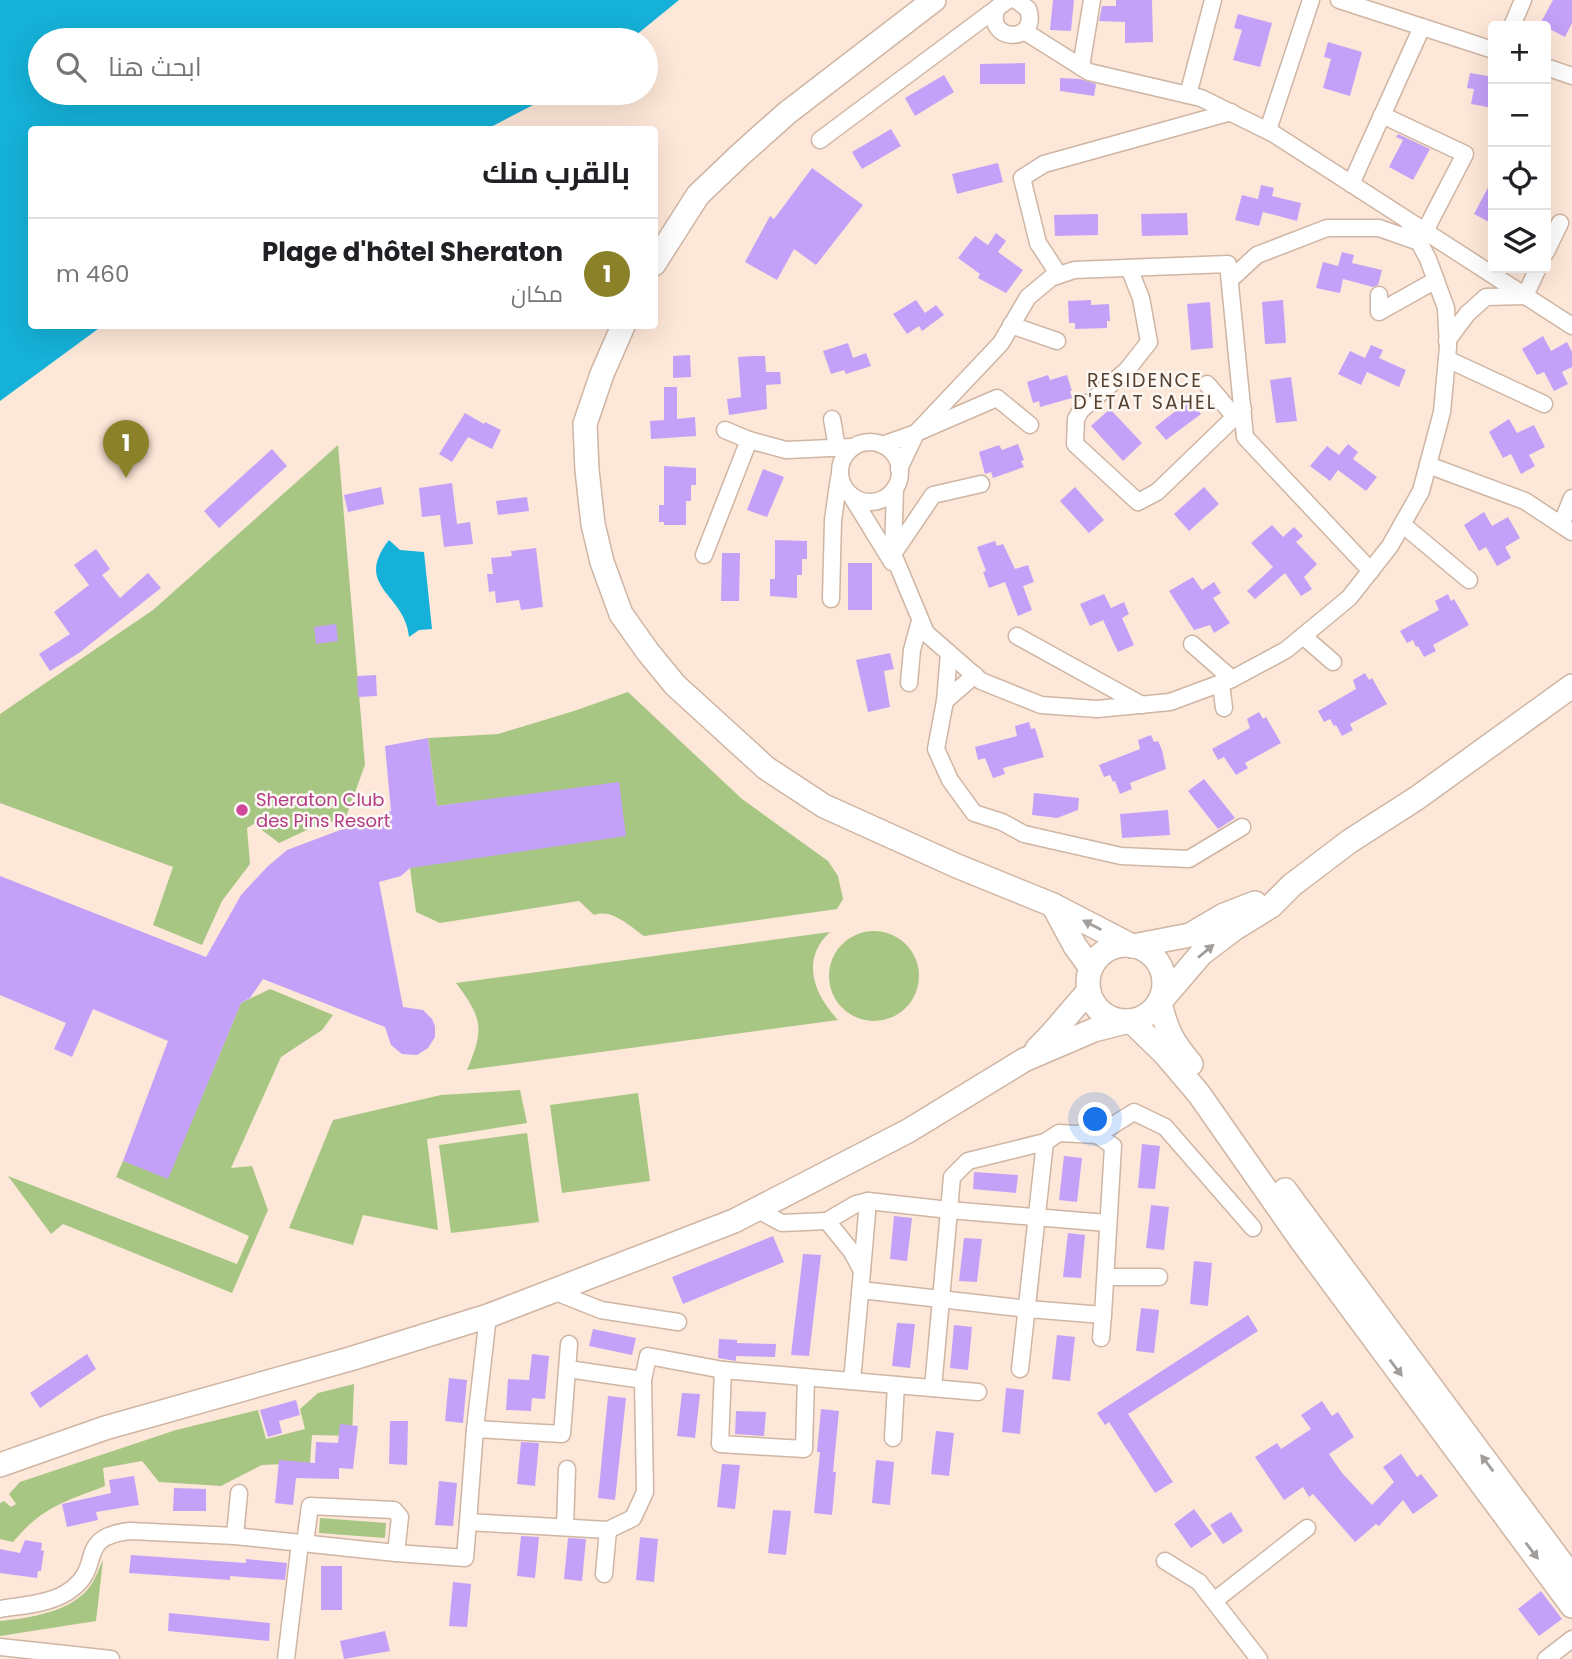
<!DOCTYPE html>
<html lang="ar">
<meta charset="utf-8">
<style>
:root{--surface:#fff;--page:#f6f6f6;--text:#202124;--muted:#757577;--line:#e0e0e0;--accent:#8a8129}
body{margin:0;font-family:Poppins,Cairo,sans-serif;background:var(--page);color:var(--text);direction:rtl}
.controls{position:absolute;right:21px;top:21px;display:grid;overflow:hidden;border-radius:7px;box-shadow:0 7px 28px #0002}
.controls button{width:63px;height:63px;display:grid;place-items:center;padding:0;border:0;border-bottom:2px solid var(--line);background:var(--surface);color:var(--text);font:35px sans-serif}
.you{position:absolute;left:1096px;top:1120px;width:24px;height:24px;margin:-18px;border:5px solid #fff;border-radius:50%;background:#1a73e8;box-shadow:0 0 0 10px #1a73e833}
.badge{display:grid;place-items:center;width:46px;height:46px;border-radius:50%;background:var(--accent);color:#fff;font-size:23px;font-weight:700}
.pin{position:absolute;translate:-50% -58px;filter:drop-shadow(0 2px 4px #0008)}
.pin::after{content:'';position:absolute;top:37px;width:24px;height:21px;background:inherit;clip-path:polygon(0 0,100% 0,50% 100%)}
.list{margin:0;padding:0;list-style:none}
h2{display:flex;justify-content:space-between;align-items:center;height:91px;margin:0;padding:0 28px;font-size:30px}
h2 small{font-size:23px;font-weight:400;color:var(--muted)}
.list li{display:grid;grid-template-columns:46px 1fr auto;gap:21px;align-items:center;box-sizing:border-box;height:112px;padding:0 28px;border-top:2px solid var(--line)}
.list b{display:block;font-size:26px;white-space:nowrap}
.list p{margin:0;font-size:23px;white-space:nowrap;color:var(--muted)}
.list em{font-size:23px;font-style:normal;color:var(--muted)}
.icon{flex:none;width:38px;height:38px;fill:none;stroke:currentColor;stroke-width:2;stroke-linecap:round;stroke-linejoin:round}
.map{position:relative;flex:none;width:1572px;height:1659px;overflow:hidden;direction:ltr}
.search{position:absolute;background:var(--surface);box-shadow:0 7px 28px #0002;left:28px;top:28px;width:630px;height:77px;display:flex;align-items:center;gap:18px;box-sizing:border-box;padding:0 24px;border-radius:38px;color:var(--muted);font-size:26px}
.panel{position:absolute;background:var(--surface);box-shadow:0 7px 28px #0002;left:28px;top:126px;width:630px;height:203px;border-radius:7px;direction:rtl}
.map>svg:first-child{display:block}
.green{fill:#a8c683}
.water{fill:#15b1d8}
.building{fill:#c4a1f8}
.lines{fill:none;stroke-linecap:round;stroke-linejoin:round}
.minor-casing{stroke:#cfb5a3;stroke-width:19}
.secondary-casing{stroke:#cfb5a3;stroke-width:26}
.minor{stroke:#fff;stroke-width:16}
.secondary{stroke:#fff;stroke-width:23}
.oneway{fill:#a29e9b}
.hotel-dot{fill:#d1479c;stroke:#fdf8f4;stroke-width:2.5}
.labels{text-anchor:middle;stroke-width:5;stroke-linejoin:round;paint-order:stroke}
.hotel-label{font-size:18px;fill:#b23c85;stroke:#fdf8f4;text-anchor:start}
.neighbourhood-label{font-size:19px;letter-spacing:2px;fill:#564131;stroke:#fdf8f4}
</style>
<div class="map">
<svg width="1572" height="1659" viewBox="0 0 1572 1659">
<rect width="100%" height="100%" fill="#fde7d8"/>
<!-- green -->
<g class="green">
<polygon points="338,445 365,765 346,817 309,829 279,843 254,824 247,828 250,864 222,901 202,945 153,925 173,867 0,803 0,714 153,610"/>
<path d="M628,692L742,799L828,861L838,876L843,899L837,909L644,936C630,926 611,908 594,915L579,901L440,923L416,912L410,868L618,783L437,806L428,738L498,734L574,711Z"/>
<circle cx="874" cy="976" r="45"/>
<path d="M830,932C800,960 814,994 838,1020L467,1070C485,1028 482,1018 456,983Z"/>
<polygon points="270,989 333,1015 322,1030 281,1057 231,1168 252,1166 268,1210 232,1293 63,1224 51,1234 8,1176 237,1264 249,1236 116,1177 123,1161 168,1178 241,1003"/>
<polygon points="520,1090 527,1123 427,1139 438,1230 363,1215 353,1245 289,1228 333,1120 441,1095"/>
<polygon points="638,1093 650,1181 562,1193 550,1105"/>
<polygon points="527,1133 539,1222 451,1233 439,1145"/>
<path d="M354,1384L352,1436L312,1435L310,1463L262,1465L221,1486L159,1482L142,1461L103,1468L105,1486C64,1502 42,1507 13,1542L0,1539V1503L4,1501L11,1507L16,1504L9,1494L20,1482L176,1430L258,1410L266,1439L305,1429L300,1409L318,1393Z"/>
<polygon points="320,1518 386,1523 385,1538 319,1533"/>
<path d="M103,1560L96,1621L0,1636V1621C29,1618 73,1612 91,1585C96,1578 99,1568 103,1560Z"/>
</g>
<!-- water -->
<g class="water">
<polygon points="0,0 679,0 630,40 40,40 40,93 556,93 487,129 32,130 32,326 102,326 0,401"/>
<path d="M389,540L400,550L424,552L432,629L419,630L409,637C406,594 352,587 389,540Z"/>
</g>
<!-- building -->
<g class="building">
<polygon points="1053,0 1074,0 1071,31 1050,30"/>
<polygon points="1116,0 1152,0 1153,42 1125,43 1125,22 1099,21 1102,6 1116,6"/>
<polygon points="1553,0 1572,0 1572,23 1565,37 1540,24"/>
<polygon points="1238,14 1272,23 1260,67 1233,60 1242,30 1234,28"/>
<polygon points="1328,42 1362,52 1350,96 1323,88 1331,59 1324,57"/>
<polygon points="1025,63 1025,84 980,84 980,64"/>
<polygon points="1470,73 1493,77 1493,108 1471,104 1474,89 1467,88"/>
<polygon points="944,75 954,92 915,116 905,98"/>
<polygon points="1060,78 1080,79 1096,84 1094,96 1060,91"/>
<polygon points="891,129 901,146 862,169 852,152"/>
<polygon points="1398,134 1430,149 1413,180 1389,167 1403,140 1396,137"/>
<polygon points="998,163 1003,182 957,194 952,174"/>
<polygon points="812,168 863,205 816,265 794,249 777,280 745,262 770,216 774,219"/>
<polygon points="1493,178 1493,224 1474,214"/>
<polygon points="1261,185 1274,188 1272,196 1301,203 1297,221 1263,212 1259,226 1235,220 1242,195 1258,199"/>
<polygon points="1187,213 1188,235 1142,236 1141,214"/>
<polygon points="1098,214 1098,235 1055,236 1054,215"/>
<polygon points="996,233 1006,241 998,252 1023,270 1006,293 978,278 980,274 958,258 975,236 988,245"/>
<polygon points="1342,252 1354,255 1352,263 1382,270 1378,285 1373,287 1343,279 1340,293 1316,288 1323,262 1338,266"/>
<polygon points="916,300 925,313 936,305 944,315 922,331 919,326 907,334 893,314"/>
<polygon points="1091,300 1091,305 1109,304 1110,321 1107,321 1107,328 1075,329 1075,323 1069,323 1068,301"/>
<polygon points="1283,300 1286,343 1265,344 1262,302"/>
<polygon points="1210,302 1213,348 1191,350 1187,304"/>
<polygon points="1543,336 1551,351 1567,342 1572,352 1572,367 1562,372 1568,384 1554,391 1544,372 1537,375 1522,349"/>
<polygon points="848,343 853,358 866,353 871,366 846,374 844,370 831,374 823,351"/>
<polygon points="1371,345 1383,350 1379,358 1406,370 1399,387 1367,372 1361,385 1338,374 1350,351 1365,358"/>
<polygon points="690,355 691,377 673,378 673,356"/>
<polygon points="752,356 765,356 766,372 780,372 781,384 766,385 767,409 729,415 727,399 741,397 738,357"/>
<polygon points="1048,375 1050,380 1067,375 1072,391 1070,391 1072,398 1040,407 1039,401 1033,403 1027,382"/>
<polygon points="1291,377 1297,421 1276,423 1270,380"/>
<polygon points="664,387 677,387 677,419 695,417 696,436 651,439 650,421 664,420"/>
<polygon points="1190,400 1201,414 1166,440 1155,427"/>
<polygon points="1110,409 1142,443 1123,461 1091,426"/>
<polygon points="465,413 484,424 485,422 501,430 492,449 468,437 452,462 439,454"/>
<polygon points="1509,419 1517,433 1534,425 1545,447 1529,455 1535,466 1521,474 1511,454 1503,458 1489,432"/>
<polygon points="1018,444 1024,460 1021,461 1024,467 993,478 991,472 985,474 979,452 999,445 1002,450"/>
<polygon points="1348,444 1358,452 1353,459 1377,477 1366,491 1338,470 1330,481 1310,466 1327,446 1339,455"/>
<polygon points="272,449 287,466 219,528 204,511"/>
<polygon points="664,466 696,468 696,485 691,485 691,501 686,501 686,525 664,525 664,522 659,522 659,505 664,505"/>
<polygon points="763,469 784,477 767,517 747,510"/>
<polygon points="452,483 457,524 470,522 473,544 444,547 440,515 422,517 419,488"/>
<polygon points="381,487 384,504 348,512 344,495"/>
<polygon points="1075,487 1104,520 1089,533 1060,501"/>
<polygon points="1204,487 1219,504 1189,531 1174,514"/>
<polygon points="527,497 529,511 498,515 496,501"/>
<polygon points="1484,512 1492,526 1508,517 1520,538 1505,547 1511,558 1497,566 1486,547 1479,551 1464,525"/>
<polygon points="1272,525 1283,537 1294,527 1303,536 1296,542 1317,564 1304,577 1312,589 1301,596 1285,573 1255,599 1247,591 1273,567 1251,543"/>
<polygon points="775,540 807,541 807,559 802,559 802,575 797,575 797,598 770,596 770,579 775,579"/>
<polygon points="995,541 997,546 1003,544 1015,569 1028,565 1034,582 1023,586 1032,610 1018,616 1005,582 989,588 983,572 986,571 977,547"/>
<polygon points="536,548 543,607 521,610 519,600 496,603 495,591 489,592 487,574 493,574 491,558 512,556 511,551"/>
<polygon points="96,549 110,569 102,575 120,598 148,573 161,588 79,653 50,671 39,654 70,634 54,612 89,585 74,565"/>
<polygon points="722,553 740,553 739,601 721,601"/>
<rect x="848" y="563" width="24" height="47"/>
<polygon points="1193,577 1202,590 1214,582 1221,593 1213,598 1230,623 1214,633 1210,625 1194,630 1169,591"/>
<polygon points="1104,594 1111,608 1124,602 1129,614 1122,618 1134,645 1118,652 1103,620 1090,626 1080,604"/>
<polygon points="1448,594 1451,601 1454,599 1469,625 1433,645 1436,651 1424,657 1418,646 1416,647 1413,640 1407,643 1400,631 1439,610 1435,601"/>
<polygon points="336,624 338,641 316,644 314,627"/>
<polygon points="890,653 894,669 884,671 890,707 868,712 856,660"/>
<polygon points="1365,673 1369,680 1372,678 1387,704 1350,724 1353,730 1342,736 1336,725 1334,726 1330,719 1324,722 1318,711 1356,689 1353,680"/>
<polygon points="376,675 377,696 358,697 357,676"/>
<polygon points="1259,712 1263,719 1266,717 1281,743 1245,763 1248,768 1236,775 1224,757 1218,760 1212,749 1250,728 1247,719"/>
<polygon points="1029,722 1031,729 1035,728 1044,757 1003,768 1005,774 993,778 985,758 978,760 975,747 1017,736 1015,726"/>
<polygon points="1151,735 1154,742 1158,741 1162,750 1166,769 1130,783 1132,789 1120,794 1115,781 1113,782 1110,775 1104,777 1099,765 1140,749 1138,740"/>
<polygon points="428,738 437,806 619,782 626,836 410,868 401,876 379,882 403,1007 423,1010 432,1019 435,1026 435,1037 428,1048 417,1055 402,1054 391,1045 385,1027 263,979 250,998 241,1003 168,1179 123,1161 168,1041 93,1009 72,1057 54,1049 66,1023 0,995 0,876 206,957 241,895 267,867 287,850 391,811 385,746"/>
<polygon points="1204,779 1235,818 1218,829 1188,791"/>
<polygon points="1034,793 1079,798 1078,810 1057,818 1032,815"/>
<polygon points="1168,810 1170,835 1122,838 1120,814"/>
<polygon points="1142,1144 1160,1146 1155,1189 1138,1188"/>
<polygon points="1064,1156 1082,1158 1077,1202 1059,1200"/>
<polygon points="974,1172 1018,1175 1016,1193 973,1189"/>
<polygon points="1151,1205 1169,1207 1164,1250 1146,1248"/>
<polygon points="894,1216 912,1218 907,1261 890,1259"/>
<polygon points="1068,1233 1085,1235 1081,1278 1063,1277"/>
<polygon points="773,1236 784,1262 683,1304 672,1277"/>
<polygon points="964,1238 982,1239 977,1282 959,1281"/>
<polygon points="803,1254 821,1255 809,1356 791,1355"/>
<polygon points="1194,1261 1212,1263 1208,1306 1190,1304"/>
<polygon points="1141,1308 1159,1310 1154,1353 1136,1351"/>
<polygon points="1248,1315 1258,1331 1128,1414 1173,1482 1155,1493 1109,1422 1105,1425 1097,1413"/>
<polygon points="897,1323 915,1324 910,1368 892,1366"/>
<polygon points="954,1325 972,1327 968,1370 950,1368"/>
<polygon points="593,1329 636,1338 632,1355 589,1346"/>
<polygon points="1057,1335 1075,1337 1070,1381 1052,1379"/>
<polygon points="719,1339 737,1340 737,1343 776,1344 775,1357 736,1356 736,1361 718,1358"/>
<polygon points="87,1354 96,1369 40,1408 30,1393"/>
<polygon points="532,1354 549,1356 545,1399 532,1398 531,1411 506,1410 508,1379 529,1380"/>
<polygon points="449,1378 467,1380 463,1423 445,1421"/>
<polygon points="1006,1388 1024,1390 1020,1434 1002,1432"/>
<polygon points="682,1393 700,1394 695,1438 677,1436"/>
<polygon points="608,1396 626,1398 615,1500 598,1498"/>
<polygon points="296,1400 300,1415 279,1421 282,1433 268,1437 260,1410"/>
<polygon points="1322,1401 1332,1416 1338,1412 1354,1437 1329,1454 1342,1473 1372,1505 1394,1482 1383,1467 1401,1454 1417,1477 1421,1474 1438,1496 1413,1514 1403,1500 1379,1526 1376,1524 1355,1542 1313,1494 1309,1497 1303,1487 1284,1500 1255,1457 1277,1443 1281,1449 1311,1429 1301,1415"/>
<polygon points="821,1409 839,1411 833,1472 836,1472 832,1515 814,1513 820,1452 817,1452"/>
<polygon points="736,1411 766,1412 764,1436 735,1434"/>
<polygon points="390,1421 408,1421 407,1465 389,1464"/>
<polygon points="340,1424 358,1426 353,1469 339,1468 339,1479 296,1478 293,1505 275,1503 279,1460 315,1463 316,1442 338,1443"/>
<polygon points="936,1431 954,1433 949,1476 931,1474"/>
<polygon points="521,1442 539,1443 535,1486 517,1484"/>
<polygon points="876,1460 894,1462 890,1505 872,1503"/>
<polygon points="722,1464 740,1465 735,1509 717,1507"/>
<polygon points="134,1476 139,1505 96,1512 98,1520 67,1527 62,1504 111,1493 109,1480"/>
<polygon points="439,1481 457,1483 453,1526 435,1525"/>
<polygon points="174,1488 206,1489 206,1511 173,1511"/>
<polygon points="1194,1509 1212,1534 1191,1548 1174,1524"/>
<polygon points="773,1510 791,1511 786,1555 768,1553"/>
<polygon points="1231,1512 1243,1531 1223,1544 1210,1525"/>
<polygon points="521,1536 539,1537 535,1578 517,1576"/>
<polygon points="640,1537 658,1539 654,1582 636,1580"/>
<polygon points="568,1538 586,1539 582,1581 564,1579"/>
<polygon points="25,1540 42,1543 41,1550 44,1551 41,1571 38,1571 37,1578 0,1573 0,1549 20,1553"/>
<polygon points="131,1555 246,1563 246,1559 287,1563 285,1580 230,1576 230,1580 129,1573"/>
<rect x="321" y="1566" width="21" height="44"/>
<polygon points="453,1582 471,1584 467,1627 449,1626"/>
<polygon points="1541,1591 1562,1619 1539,1636 1518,1609"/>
<polygon points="169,1613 270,1623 269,1641 168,1631"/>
<polygon points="385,1631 390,1651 344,1659 340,1641"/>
</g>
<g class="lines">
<defs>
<g id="minor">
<path d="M1008,0L997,8C983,42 1040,45 1028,9L1016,0"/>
<polyline points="1339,0 1493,50"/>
<polyline points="1512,26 1523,0"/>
<polyline points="1024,31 1089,72 1201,98 1274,134 1572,326"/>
<polyline points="1081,67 1092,0"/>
<polyline points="1546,67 1572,76"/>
<polyline points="1188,95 1213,0"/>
<polyline points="1382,115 1465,154 1425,231"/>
<polyline points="1268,130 1311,0"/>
<polyline points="820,140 997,8"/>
<polyline points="1351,184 1422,27"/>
<polyline points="1546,252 1560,223"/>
<polyline points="1129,268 1141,298 1149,342 1127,370 1081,410 1076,419 1075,444 1138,502 1157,492 1243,409"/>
<polyline points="1059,275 1038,243 1022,178 1044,164 1231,112"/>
<polyline points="1230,280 1257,255 1327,228 1379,228 1419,242"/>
<polyline points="1379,295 1379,312 1436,280"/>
<polyline points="1011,325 1057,341"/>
<polyline points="1447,341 1467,314 1486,297 1525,296 1538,268"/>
<polyline points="1447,359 1544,404"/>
<polyline points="1207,384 1235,417"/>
<polyline points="832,419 837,448"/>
<polyline points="725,430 749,440"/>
<circle cx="870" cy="472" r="30"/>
<polyline points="882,445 916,433 997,398 1030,425"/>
<polyline points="1428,465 1525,501 1572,532"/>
<polyline points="899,469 916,433 1001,343 1028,297 1051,278 1074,270 1228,264 1245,437 1371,571"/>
<polyline points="895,488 893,554 926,633 981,681 1041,705 1097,709 1170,702 1232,679 1286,650 1349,598 1390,546 1421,491 1442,412 1448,347 1446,308 1428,259 1408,221"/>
<polyline points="852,497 892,562"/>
<polyline points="1402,524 1469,580"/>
<polyline points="1561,525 1572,498"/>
<polyline points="893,554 933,495 981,484"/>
<polyline points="704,555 749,440 786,450 853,447"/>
<polyline points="831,599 833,520 839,478"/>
<polyline points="1017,636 1142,705"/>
<polyline points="1303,636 1333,662"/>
<polyline points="1192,644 1232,679"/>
<polyline points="949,653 945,701 975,675"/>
<polyline points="909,683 912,650 920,621"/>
<polyline points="1221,683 1224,708"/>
<polyline points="945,701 936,749 950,780 974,813 1002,822 1024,834 1121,856 1189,859 1242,827"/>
<polyline points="1097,1135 1134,1112 1165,1127 1253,1228"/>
<polyline points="758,1210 782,1223 827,1221 852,1252 862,1271 852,1381"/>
<polyline points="827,1221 856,1204 868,1201 949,1210 1107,1223"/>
<polyline points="862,1271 868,1201"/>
<polyline points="1106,1277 1159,1277"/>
<polyline points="861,1290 1028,1309 1103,1315 1113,1146 1097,1135 1059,1133 1045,1142 1020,1369"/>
<polyline points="553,1291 601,1310 678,1322"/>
<polyline points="1101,1338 1103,1315"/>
<polyline points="568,1369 643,1380"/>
<polyline points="723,1370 720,1444 804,1449 806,1377"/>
<polyline points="933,1388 952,1177 968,1161 1045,1142"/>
<polyline points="475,1429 562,1434 569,1344"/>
<polyline points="893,1438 896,1385"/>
<polyline points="468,1522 475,1429 488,1316"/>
<polyline points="565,1527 567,1469"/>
<polyline points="235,1536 239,1493"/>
<polyline points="305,1543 310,1506 394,1510 400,1517 396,1553"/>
<polyline points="1165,1561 1199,1582 1259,1659"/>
<polyline points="604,1574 608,1530"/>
<polyline points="1214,1601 1307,1528"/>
<path d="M0,1609C24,1605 54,1604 73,1588C103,1565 76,1537 130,1531L235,1536L396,1553L465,1558L468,1522L608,1530L633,1518L645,1492L643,1380L648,1356L723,1370L978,1392"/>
<polyline points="0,1647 111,1659"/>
<polyline points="286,1659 300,1543"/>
<polyline points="1546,1659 1572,1639"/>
</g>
<g id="secondary">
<polyline points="654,264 698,195 741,154 787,113 934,0"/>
<polyline points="623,326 602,374 585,424 587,470 593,524 602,562 621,614 648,652 675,685 766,768 824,806 957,866 1053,905 1132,946"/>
<polyline points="1053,905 1075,946 1091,968"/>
<circle cx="1126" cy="983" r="38"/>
<polyline points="1133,946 1190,935 1224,915 1255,903"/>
<polyline points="1160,1002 1201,954 1234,929 1271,906 1292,885 1350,841 1417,798 1572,686"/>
<path d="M1160,1003C1167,1032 1172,1041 1191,1064"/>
<polyline points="1131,1021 1165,1054 1199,1094 1301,1240 1572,1606"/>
<path d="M1037,1049C1056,1031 1071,1010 1089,991"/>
<polyline points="1285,1190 1572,1577"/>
<polyline points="0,1465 105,1428 350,1359 488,1316 734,1221 908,1131 1024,1060 1094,1030 1129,1021"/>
</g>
</defs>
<!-- minor casing -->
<use href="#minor" class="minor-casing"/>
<!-- secondary casing -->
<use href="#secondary" class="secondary-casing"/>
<!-- minor -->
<use href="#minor" class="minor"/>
<!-- secondary -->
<use href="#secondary" class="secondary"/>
</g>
<!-- one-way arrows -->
<defs><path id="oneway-solid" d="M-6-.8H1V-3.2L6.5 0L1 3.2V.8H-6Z" transform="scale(1.75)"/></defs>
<g class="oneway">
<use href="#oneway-solid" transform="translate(1092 925) rotate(-153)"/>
<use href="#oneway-solid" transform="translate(1206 951) rotate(-40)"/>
<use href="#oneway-solid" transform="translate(1396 1368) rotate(53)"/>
<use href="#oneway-solid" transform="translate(1487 1463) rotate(-127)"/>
<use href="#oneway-solid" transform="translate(1532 1551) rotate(53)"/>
</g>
<!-- markers -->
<circle class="hotel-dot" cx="242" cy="810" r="7"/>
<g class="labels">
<!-- hotel labels -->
<g class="hotel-label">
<text x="256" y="806">Sheraton Club<tspan x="256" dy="21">des Pins Resort</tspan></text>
</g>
<!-- neighbourhood labels -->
<g class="neighbourhood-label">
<text x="1145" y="387">RESIDENCE<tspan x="1145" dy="22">D'ETAT SAHEL</tspan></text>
</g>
</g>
</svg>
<div class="controls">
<button>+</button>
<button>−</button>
<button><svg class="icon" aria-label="locate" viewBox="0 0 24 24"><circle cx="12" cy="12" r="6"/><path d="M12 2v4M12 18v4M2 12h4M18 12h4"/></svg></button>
<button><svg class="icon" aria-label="layers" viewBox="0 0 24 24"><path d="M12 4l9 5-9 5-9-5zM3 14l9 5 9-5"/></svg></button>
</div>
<div class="you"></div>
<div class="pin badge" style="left:126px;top:478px">1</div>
<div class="search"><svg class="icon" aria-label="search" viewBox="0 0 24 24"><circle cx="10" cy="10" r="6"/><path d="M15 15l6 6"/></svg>ابحث هنا</div>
<section class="panel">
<h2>بالقرب منك<small></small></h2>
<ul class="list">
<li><span class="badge">1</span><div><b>Plage d'hôtel Sheraton</b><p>مكان</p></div><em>460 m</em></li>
</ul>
</section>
</div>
